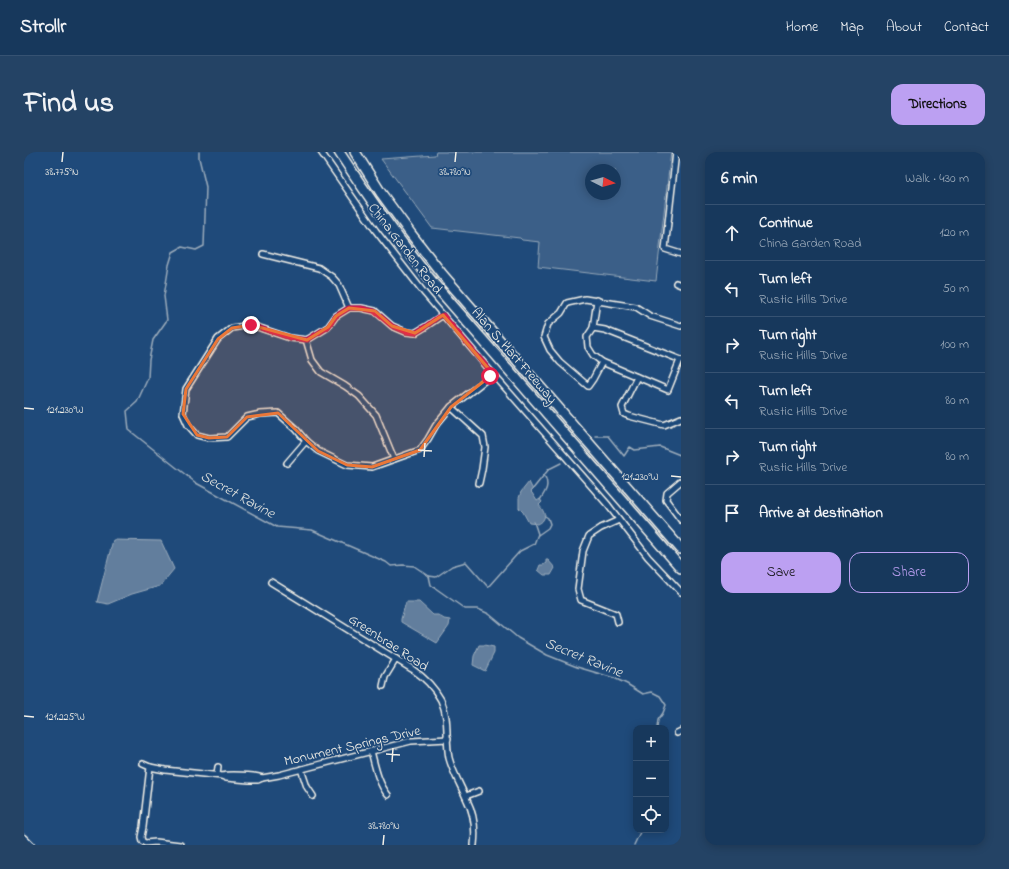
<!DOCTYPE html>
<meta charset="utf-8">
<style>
:root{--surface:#17385c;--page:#244365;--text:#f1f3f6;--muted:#9eacbb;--line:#365272;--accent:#bca0f2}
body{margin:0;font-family:"Indie Flower",sans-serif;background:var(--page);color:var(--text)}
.controls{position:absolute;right:12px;bottom:12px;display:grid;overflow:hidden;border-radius:8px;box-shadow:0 2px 10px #0003}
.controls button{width:36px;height:36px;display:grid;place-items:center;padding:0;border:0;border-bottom:1px solid var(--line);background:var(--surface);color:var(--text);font:20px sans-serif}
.compass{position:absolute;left:561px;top:12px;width:36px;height:36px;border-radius:50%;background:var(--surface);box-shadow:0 2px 10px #0003;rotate:96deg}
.stop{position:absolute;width:12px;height:12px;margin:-9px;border:3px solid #e11d48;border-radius:50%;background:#fff}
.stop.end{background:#e11d48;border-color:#fff;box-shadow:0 1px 4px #0008}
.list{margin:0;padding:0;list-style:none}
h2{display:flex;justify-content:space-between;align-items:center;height:52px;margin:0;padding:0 16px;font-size:17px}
h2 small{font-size:13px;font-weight:400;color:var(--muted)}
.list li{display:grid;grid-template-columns:26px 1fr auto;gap:12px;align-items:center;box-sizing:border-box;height:56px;padding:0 16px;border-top:1px solid var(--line)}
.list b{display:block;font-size:15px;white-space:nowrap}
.list p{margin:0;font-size:13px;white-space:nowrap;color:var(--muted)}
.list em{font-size:13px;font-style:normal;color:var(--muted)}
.actions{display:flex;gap:8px;padding:12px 16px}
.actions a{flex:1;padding:9px 0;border:1px solid var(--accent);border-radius:12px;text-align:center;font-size:14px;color:var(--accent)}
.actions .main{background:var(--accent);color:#111}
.icon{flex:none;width:22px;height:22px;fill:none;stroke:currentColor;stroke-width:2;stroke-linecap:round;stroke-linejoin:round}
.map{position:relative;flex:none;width:657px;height:693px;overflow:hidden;border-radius:12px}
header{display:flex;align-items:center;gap:24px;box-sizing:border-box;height:56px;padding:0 20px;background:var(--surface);border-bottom:1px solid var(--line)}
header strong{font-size:19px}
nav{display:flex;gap:22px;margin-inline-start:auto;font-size:14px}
.intro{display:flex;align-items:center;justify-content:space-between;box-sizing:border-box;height:96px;padding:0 24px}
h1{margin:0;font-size:28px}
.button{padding:10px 18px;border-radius:12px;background:var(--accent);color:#111;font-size:14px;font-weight:700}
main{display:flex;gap:24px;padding:0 24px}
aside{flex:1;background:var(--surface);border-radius:12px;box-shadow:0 2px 10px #0003}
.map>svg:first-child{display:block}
.green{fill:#3a5f88;stroke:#97a8b8;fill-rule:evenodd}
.water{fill:#627e9d;stroke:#9cacbb}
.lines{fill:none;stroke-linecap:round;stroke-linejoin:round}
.stream{stroke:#9cacbb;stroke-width:1.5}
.minor-casing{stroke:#f4f1e8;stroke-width:8}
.motorway-casing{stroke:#f4f1e8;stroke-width:12}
.minor{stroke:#1f4a7a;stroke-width:5}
.motorway{stroke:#1f4a7a;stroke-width:9}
.route{stroke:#e11d48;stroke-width:5}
.marked{fill:#ea7738;fill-opacity:0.2;stroke:#ea7738;stroke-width:3;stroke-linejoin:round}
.ticks{fill:none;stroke:#f4f1e8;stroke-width:1.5}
.labels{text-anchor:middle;stroke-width:3.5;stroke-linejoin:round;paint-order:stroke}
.street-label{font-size:14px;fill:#f4f1e8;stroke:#1f4a7a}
.water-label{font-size:15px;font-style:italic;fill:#dee0dd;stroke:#1f4a7a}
.ticks-label{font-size:10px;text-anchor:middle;fill:#f4f1e8;stroke:#1f4a7a;stroke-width:3.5;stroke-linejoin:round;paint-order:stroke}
</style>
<header>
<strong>Strollr</strong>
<nav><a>Home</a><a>Map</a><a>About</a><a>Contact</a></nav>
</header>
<div class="intro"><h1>Find us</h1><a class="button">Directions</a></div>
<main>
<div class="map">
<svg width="657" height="693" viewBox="0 0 657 693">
<rect width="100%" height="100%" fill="#1f4a7a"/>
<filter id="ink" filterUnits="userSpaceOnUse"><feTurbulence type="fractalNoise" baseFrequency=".025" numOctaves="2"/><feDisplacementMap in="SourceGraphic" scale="8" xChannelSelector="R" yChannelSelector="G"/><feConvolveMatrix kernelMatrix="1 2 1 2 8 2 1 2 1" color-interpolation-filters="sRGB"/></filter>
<g filter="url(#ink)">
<!-- green -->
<path class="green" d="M412,0H647L632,129L514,115L516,90L498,88L496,86L408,76L357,7L411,3ZM567,18H591V42H567Z"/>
<!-- water -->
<g class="water">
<path d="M505,330L509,338L507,340L508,341L513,349L516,347L518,350L515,353C518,357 523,363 519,368C518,370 516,371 514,372L505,371L499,360L495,356V346L497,340Z"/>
<polygon points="89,388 137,389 150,417 136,434 108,442 84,452 73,450"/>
<polygon points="522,408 524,408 531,416 527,423 520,423 514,418 516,413 519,413 522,411"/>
<polygon points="382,450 395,450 409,463 414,463 420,467 426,468 425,474 413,491 377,470 377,467"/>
<polygon points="455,493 460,493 470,495 470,501 461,519 449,513 450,504"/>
</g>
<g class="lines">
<!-- stream -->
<g class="stream">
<polyline points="175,0 175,6 182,35 180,94 172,98 158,95 149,100 145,113 140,144 143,168 129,188 125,208 124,226 113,250 103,259 105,278 172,331 253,375 288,378 362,410 367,414 379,413 390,414 405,424 407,433 441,457 454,457 465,462 494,486 523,503 553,515 590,526 603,532 619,542 628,540 636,544 642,553 639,561 634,568 633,576"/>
<polyline points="571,284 584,284 600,304 606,295 611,298 636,295 656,303 657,303"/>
<polyline points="508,338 525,317 537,311"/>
<path d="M516,348C522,339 526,333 520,323"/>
<polyline points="514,383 524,376 526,372 524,366 521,364"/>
<polyline points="405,424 412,425 428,414 442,410 464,435 496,399 510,392 514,382 510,370"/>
<polyline points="610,693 617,678"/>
</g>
<defs>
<g id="minor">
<polyline points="297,0 352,79 401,142 469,222 584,353 624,405 657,440"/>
<polyline points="652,0 641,97 657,102"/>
<polyline points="239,102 295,116 308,125 315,133 325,156"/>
<polyline points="652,131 657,133"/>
<polyline points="419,163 401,175 391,181 382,180 368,174 351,159 337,156 325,156 312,164 304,175 283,188 266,186 227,173 208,176 194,187 162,237 159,262 164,273 173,283 185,286 203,285 223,265 236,262 254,261 272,277 282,289 294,299 323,313 348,315 396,298 404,287 412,273 427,255 469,222"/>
<polyline points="569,176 573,148"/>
<polyline points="283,188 283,191 288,208 297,220 321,234 335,244 352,263 370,307"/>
<polyline points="656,208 644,238 578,210 569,203 564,195 563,185 569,176 581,178 657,208"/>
<polyline points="578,210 569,227 564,234 536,210 526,198 520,185 524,172 537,161 543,151 561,147 612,155 626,164 657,174"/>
<polyline points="613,225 598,255 600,262 605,264 640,273 657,266"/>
<polyline points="427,255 459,284 461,295 458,317 455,331"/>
<polyline points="263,311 282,289"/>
<polyline points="657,329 643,341 642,348 657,368"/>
<path d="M247,430L388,517C400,525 410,535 417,548C426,568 421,585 425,606C429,621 437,634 443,648C450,662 452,677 450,693"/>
<polyline points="594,470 592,462 557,448 554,437 559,399 565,384 577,376 595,368"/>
<polyline points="359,534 361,525 372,507"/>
<polyline points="653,581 657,579"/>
<path d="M347,599C351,614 354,631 364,643"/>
<polyline points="119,612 126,615 141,618 198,624 202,626 225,628 234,628 238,626 255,623 387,589 424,587"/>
<polyline points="126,615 119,675 117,685 118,689 121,691 132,690 156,693"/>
<polyline points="277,617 283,635 289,644"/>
<polyline points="193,623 194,615"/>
<path d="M198,624C203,622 233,623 238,626"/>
<polyline points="442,644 455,639"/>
<polyline points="0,686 7,693"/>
</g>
<g id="motorway">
<path d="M315,0C345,46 376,90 411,133L657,416"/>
<polyline points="331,0 357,41 387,82 418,122 657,397"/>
</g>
</defs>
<!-- minor casing -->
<use href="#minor" class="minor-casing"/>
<!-- motorway casing -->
<use href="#motorway" class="motorway-casing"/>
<!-- minor -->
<use href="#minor" class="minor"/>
<!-- motorway -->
<use href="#motorway" class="motorway"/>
</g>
</g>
<g class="lines" filter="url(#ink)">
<!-- route -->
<polyline class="route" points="227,173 266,186 283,188 304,175 312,164 325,156 337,156 350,159 368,174 382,180 391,181 401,175 414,165 419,163 469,222 466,224"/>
</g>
<!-- marked area -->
<path class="marked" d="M325,156L351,159L368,174L391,181L419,163L469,222L427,255L396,298L348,315L323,313L294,299L254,261L223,265L203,285L185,286L173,283L159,262L162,237L194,187L208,176L227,173L283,188L304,175L312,164Z"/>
<!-- ticks -->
<path class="ticks" d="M38,10L39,0M431,10L432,0M0,256L10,257M394,298L408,299M400,305L401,291M647,324L657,325M0,564L10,565M362,602L376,603M368,610L369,596M359,693L360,683"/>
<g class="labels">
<!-- street labels -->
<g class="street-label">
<text transform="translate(382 96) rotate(52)" y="5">China Garden Road</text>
<text transform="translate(491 203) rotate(49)" y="5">Alan S. Hart Freeway</text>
<text transform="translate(365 490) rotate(33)" y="5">Greenbrae Road</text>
<text transform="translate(328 593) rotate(-13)" y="5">Monument Springs Drive</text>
</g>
<!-- water labels -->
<g class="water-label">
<text transform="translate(214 342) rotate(29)" y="5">Secret Ravine</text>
<text transform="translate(560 505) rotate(22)" y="5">Secret Ravine</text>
</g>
</g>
<g class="ticks-label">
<text x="38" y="23">38.775°N</text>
<text x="431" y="23">38.780°N</text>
<text x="41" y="261">121.230°W</text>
<text x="616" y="328">121.230°W</text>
<text x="41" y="568">121.225°W</text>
<text x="360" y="677">38.780°N</text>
</g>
</svg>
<div class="controls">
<button>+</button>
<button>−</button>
<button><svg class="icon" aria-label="locate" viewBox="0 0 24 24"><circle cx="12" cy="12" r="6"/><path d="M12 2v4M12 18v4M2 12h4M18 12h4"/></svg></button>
</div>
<svg class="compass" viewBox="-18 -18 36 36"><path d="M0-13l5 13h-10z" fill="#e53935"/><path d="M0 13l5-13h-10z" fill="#9eacbb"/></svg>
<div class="stop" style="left:466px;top:224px"></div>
<div class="stop end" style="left:227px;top:173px"></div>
</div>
<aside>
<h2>6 min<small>Walk · 430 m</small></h2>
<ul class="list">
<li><svg class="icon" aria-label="ahead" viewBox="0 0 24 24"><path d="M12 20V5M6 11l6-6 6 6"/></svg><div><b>Continue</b><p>China Garden Road</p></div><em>120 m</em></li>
<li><svg class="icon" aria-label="left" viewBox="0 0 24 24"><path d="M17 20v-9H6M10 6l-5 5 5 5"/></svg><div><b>Turn left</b><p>Rustic Hills Drive</p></div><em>50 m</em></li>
<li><svg class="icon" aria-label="right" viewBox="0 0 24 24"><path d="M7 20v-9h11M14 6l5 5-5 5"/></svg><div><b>Turn right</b><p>Rustic Hills Drive</p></div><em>100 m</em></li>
<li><svg class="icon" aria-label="left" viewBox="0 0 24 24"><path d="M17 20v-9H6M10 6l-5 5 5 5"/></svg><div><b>Turn left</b><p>Rustic Hills Drive</p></div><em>80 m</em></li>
<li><svg class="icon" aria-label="right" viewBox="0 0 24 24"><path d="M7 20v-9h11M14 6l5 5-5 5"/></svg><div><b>Turn right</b><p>Rustic Hills Drive</p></div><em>80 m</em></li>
<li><svg class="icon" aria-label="arrive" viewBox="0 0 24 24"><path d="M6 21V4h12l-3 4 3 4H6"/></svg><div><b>Arrive at destination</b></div></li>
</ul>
<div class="actions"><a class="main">Save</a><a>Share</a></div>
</aside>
</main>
